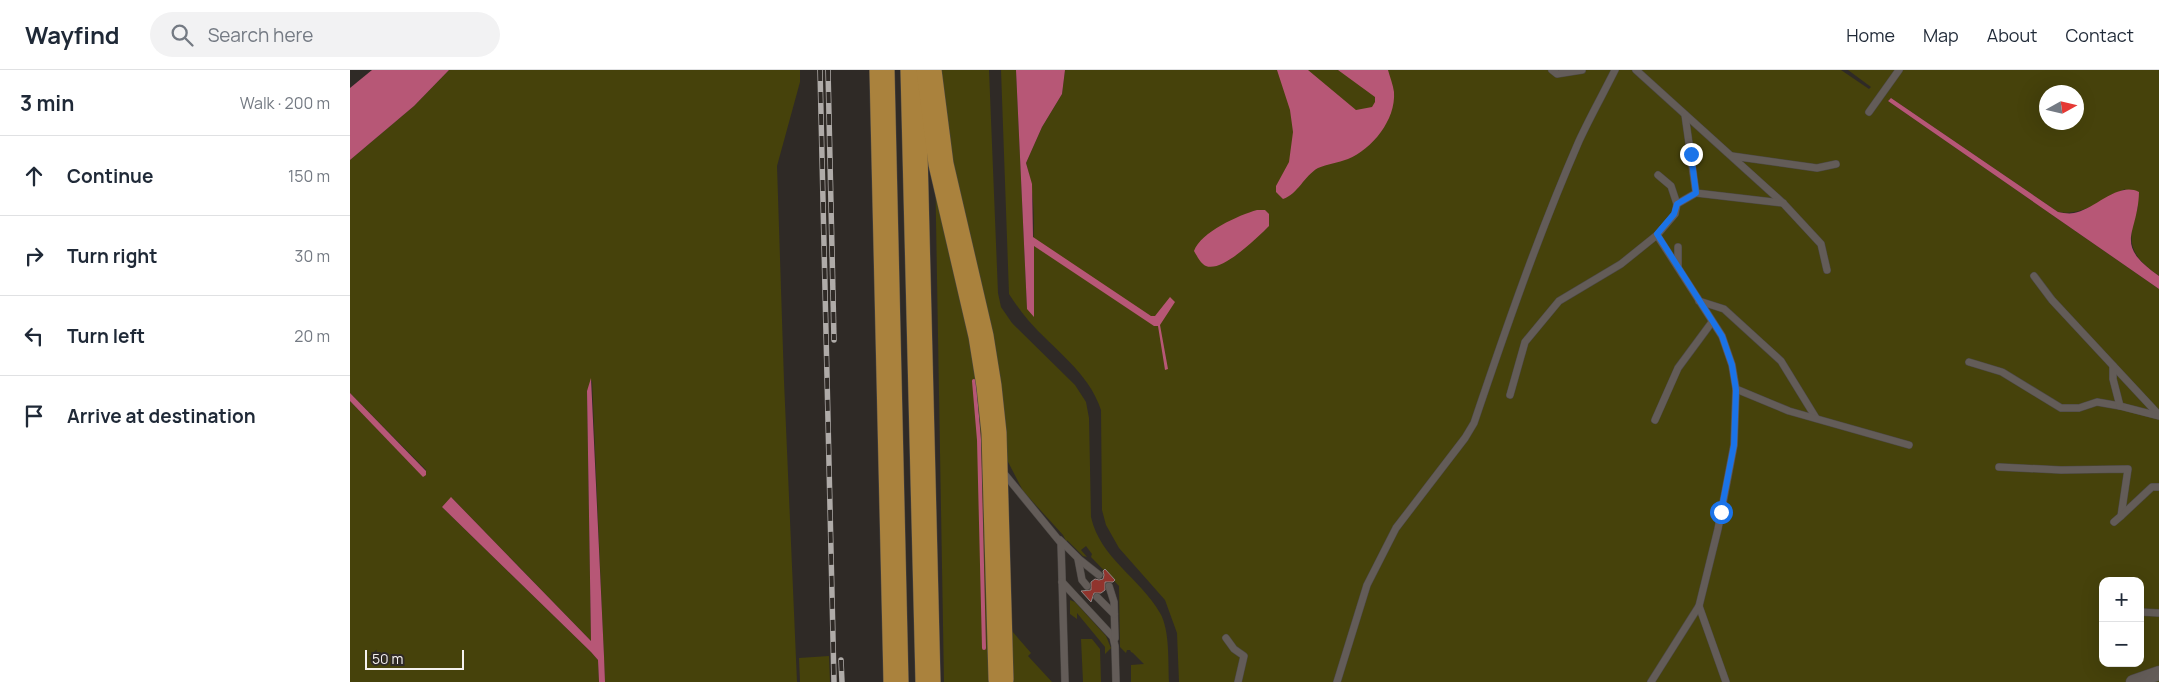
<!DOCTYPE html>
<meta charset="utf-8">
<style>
:root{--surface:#fff;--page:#f2f2f3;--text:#1f2937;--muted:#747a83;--line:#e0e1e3}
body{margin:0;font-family:Manrope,sans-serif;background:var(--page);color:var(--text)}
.controls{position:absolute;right:15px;bottom:15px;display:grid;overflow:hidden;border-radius:10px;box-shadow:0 5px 20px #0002}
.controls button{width:45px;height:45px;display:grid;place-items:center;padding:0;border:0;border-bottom:1px solid var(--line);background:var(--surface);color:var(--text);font:25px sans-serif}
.compass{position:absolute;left:1689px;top:15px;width:45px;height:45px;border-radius:50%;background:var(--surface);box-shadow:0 5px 20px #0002;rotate:82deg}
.scale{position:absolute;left:15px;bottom:12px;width:99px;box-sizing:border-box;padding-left:5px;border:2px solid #f5f1ef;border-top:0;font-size:14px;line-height:18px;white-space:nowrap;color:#f5f1ef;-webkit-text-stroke:4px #2f2a26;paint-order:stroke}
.stop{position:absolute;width:15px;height:15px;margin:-11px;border:4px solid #1a73e8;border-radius:50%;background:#fff}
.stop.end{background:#1a73e8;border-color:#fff;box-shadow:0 1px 5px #0008}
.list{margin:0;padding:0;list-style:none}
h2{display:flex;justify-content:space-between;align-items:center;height:65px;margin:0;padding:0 20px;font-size:21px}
h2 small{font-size:16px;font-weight:400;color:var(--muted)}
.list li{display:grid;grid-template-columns:32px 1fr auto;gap:15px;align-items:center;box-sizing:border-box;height:80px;padding:0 20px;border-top:1px solid var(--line)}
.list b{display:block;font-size:19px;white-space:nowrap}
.list em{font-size:16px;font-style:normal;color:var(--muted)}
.icon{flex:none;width:28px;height:28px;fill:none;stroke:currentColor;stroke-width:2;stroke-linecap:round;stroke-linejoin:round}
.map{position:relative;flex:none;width:1809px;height:612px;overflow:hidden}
header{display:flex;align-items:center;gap:30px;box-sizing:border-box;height:70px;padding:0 25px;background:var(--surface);border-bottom:1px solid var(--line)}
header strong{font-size:24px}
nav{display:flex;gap:28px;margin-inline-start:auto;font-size:18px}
.search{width:350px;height:45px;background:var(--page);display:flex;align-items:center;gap:12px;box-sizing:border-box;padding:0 18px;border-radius:28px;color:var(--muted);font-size:19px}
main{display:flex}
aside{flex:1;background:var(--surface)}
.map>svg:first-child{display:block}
.green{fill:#46420b;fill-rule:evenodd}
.water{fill:#b75776}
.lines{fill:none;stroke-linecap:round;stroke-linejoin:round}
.stream{stroke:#b75776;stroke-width:4}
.building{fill:#91342d;stroke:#8f8685}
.lane-casing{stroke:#4c4845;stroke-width:8}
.street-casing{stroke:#4c4845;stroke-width:15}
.highway-casing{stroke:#4c4845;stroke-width:26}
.lane{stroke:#635c58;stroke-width:7}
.street{stroke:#635c58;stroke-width:14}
.highway{stroke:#aa823d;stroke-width:25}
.rail-casing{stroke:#afaba8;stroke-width:5.5}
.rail{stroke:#2f2a26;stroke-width:4;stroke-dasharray:11;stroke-linecap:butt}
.route{stroke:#1a73e8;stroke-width:6}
</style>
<header>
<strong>Wayfind</strong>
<div class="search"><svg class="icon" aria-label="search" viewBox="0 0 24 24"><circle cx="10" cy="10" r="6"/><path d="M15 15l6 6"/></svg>Search here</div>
<nav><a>Home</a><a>Map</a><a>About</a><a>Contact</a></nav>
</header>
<main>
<aside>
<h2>3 min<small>Walk · 200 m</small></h2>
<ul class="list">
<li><svg class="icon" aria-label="ahead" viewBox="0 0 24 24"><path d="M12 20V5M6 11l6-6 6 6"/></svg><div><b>Continue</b></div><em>150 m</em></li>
<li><svg class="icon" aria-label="right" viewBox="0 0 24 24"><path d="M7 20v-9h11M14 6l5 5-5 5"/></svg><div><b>Turn right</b></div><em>30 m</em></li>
<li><svg class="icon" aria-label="left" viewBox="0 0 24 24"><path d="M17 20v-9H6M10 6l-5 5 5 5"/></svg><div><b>Turn left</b></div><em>20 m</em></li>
<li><svg class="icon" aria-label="arrive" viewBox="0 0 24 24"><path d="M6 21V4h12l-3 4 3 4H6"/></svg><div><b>Arrive at destination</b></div></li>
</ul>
</aside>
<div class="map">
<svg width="1809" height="612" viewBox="0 0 1809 612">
<rect width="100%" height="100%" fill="#2f2a26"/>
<!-- green -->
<g class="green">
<polygon points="99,0 450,0 450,12 427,96 434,311 447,612 255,612 242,310 237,321 241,571 102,428 92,437 241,582 248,590 249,612 0,612 0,331 73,406 76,400 0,323 0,90 64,36"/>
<path d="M589,0H639L648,223L651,237L662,253L725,315L736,332L739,348L741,447C750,488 790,508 810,543C820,560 818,592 819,612H781V595L794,594L783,583L781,582L780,580H777L776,583L770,577L769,516L741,487L742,484L736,476L731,480L737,487L733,486L717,470V473L713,465L673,421L654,384L609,152Z"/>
<path d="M651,0H666L677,238C682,191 690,140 676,93L692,57L712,24L715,0H1491L1519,19L1521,17L1498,0H1809V206C1779,185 1776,172 1788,137L1775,119C1751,130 1734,146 1708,142L1541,28L1538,31L1809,219V612H829L827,563L815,530L769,478L756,455L752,440L751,340C739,302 703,279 678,250C671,242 665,233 659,224ZM1696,22H1726V52H1696ZM1753,511H1790V593H1753Z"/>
<polygon points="585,92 632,295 640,612 594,612"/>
<polygon points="720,530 725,532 756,566 761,578 755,584 755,577 727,543 727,549 720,544"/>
<polygon points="662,561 681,583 678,586 702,612 658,612"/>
<polygon points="731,569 742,569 750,579 751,612 733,612"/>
<polygon points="479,586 480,612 450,612 449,588"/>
</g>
<!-- water -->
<g class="water">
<polygon points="22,0 99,0 64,36 0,90 0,18"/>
<polygon points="666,0 715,0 712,24 692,57 676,93 682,114 683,167 801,246 805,246 820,227 825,232 810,255 818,299 815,300 808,256 804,256 684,176 684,247 677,239"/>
<path d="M927,0H958L1006,40L1022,37L1025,32V27L988,0H1038C1040,7 1043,15 1044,22C1046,50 1022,79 998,89C988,93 977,94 968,98C954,106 948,124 933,129L926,122V116L939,92L943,62L940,40Z"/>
<path d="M1541,28L1708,142C1713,143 1719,144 1724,143C1744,140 1768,111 1789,122C1788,166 1762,173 1809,206V219L1538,31Z"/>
<path d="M907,140H915L919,144V156C909,166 872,203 856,196C851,194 847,186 844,181C851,162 889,145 907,140Z"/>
<polygon points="241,308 254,586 255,612 249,612 248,590 241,582 92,437 101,427 241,571 237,321"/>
<polygon points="0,323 76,401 76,405 73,407 0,331"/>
</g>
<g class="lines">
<!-- stream -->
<polyline class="stream" points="624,311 629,370 634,578"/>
</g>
<!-- building -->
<polygon class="building" points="755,499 765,510 763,512 755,512 755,520 751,523 744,523 741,532 731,521 741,520 741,512 745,509 749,510 753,509 754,505 753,501"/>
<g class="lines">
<defs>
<g id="lane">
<polyline points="1202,0 1207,4 1232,0"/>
<polyline points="1286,0 1433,133 1471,174 1477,200"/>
<polyline points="1519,42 1549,0"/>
<polyline points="1335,45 1346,123"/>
<polyline points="1382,86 1467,98 1486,94"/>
<polyline points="1327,134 1346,123 1433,133"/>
<polyline points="1307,165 1372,266 1382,295 1386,319 1384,375 1368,459 1349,536 1376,612"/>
<polyline points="1328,177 1328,197"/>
<polyline points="1684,206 1702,230 1809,345"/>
<polyline points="1349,231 1374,239 1431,291 1466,348"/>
<polyline points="1619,292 1652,302 1711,338 1729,338 1747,332 1770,336 1809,346"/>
<polyline points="1763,296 1763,309 1770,336"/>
<polyline points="1386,319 1439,341 1559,375"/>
<polyline points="1160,325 1175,272 1209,231 1271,194 1307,165 1325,144 1327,134 1321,116 1308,105"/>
<polyline points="1305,350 1328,298 1362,252"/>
<polyline points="1649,397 1711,400 1778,399 1771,446 1764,452"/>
<polyline points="652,401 711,473 715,612"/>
<polyline points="1771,446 1802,417 1809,417"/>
<polyline points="710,470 730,490 749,505"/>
<polyline points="728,489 732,510 737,516"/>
<polyline points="712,512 763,567 765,576 766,612"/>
<polyline points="759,516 764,532 765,568"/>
<polyline points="747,527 764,544"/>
<polyline points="1790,542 1809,543"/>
<polyline points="876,568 884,579 894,586 888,612"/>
<path d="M987,612L1017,515L1046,458L1115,368L1124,353C1156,258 1189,163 1229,71C1240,47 1253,24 1265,0"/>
<polyline points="1301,612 1349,536"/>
</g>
<polyline id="street" points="1783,612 1809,603"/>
<g id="highway">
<polyline points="532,0 546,612"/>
<polyline points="563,0 578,612"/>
<polyline points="579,0 591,94 631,266 639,316 644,363 651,609"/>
</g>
</defs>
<!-- lane casing -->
<use href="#lane" class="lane-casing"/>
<!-- street casing -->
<use href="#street" class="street-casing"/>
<!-- highway casing -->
<use href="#highway" class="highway-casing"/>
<!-- lane -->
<use href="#lane" class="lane"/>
<!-- street -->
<use href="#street" class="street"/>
<!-- highway -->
<use href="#highway" class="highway"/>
<defs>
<g id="rail">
<polyline points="470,0 484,612"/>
<polyline points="478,0 484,270"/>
<polyline points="491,590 492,612"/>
</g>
</defs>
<!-- rail casing -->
<use href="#rail" class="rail-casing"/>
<!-- rail -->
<use href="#rail" class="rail"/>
</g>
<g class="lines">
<!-- route -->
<polyline class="route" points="1341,84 1346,123 1327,134 1324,144 1307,164 1372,266 1382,295 1386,320 1384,375 1371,442"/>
</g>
</svg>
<div class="controls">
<button>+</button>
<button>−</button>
</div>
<svg class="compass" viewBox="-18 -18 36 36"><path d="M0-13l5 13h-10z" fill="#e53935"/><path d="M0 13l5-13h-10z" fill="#747a83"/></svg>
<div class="scale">50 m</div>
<div class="stop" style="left:1371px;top:442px"></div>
<div class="stop end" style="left:1341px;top:84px"></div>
</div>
</main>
